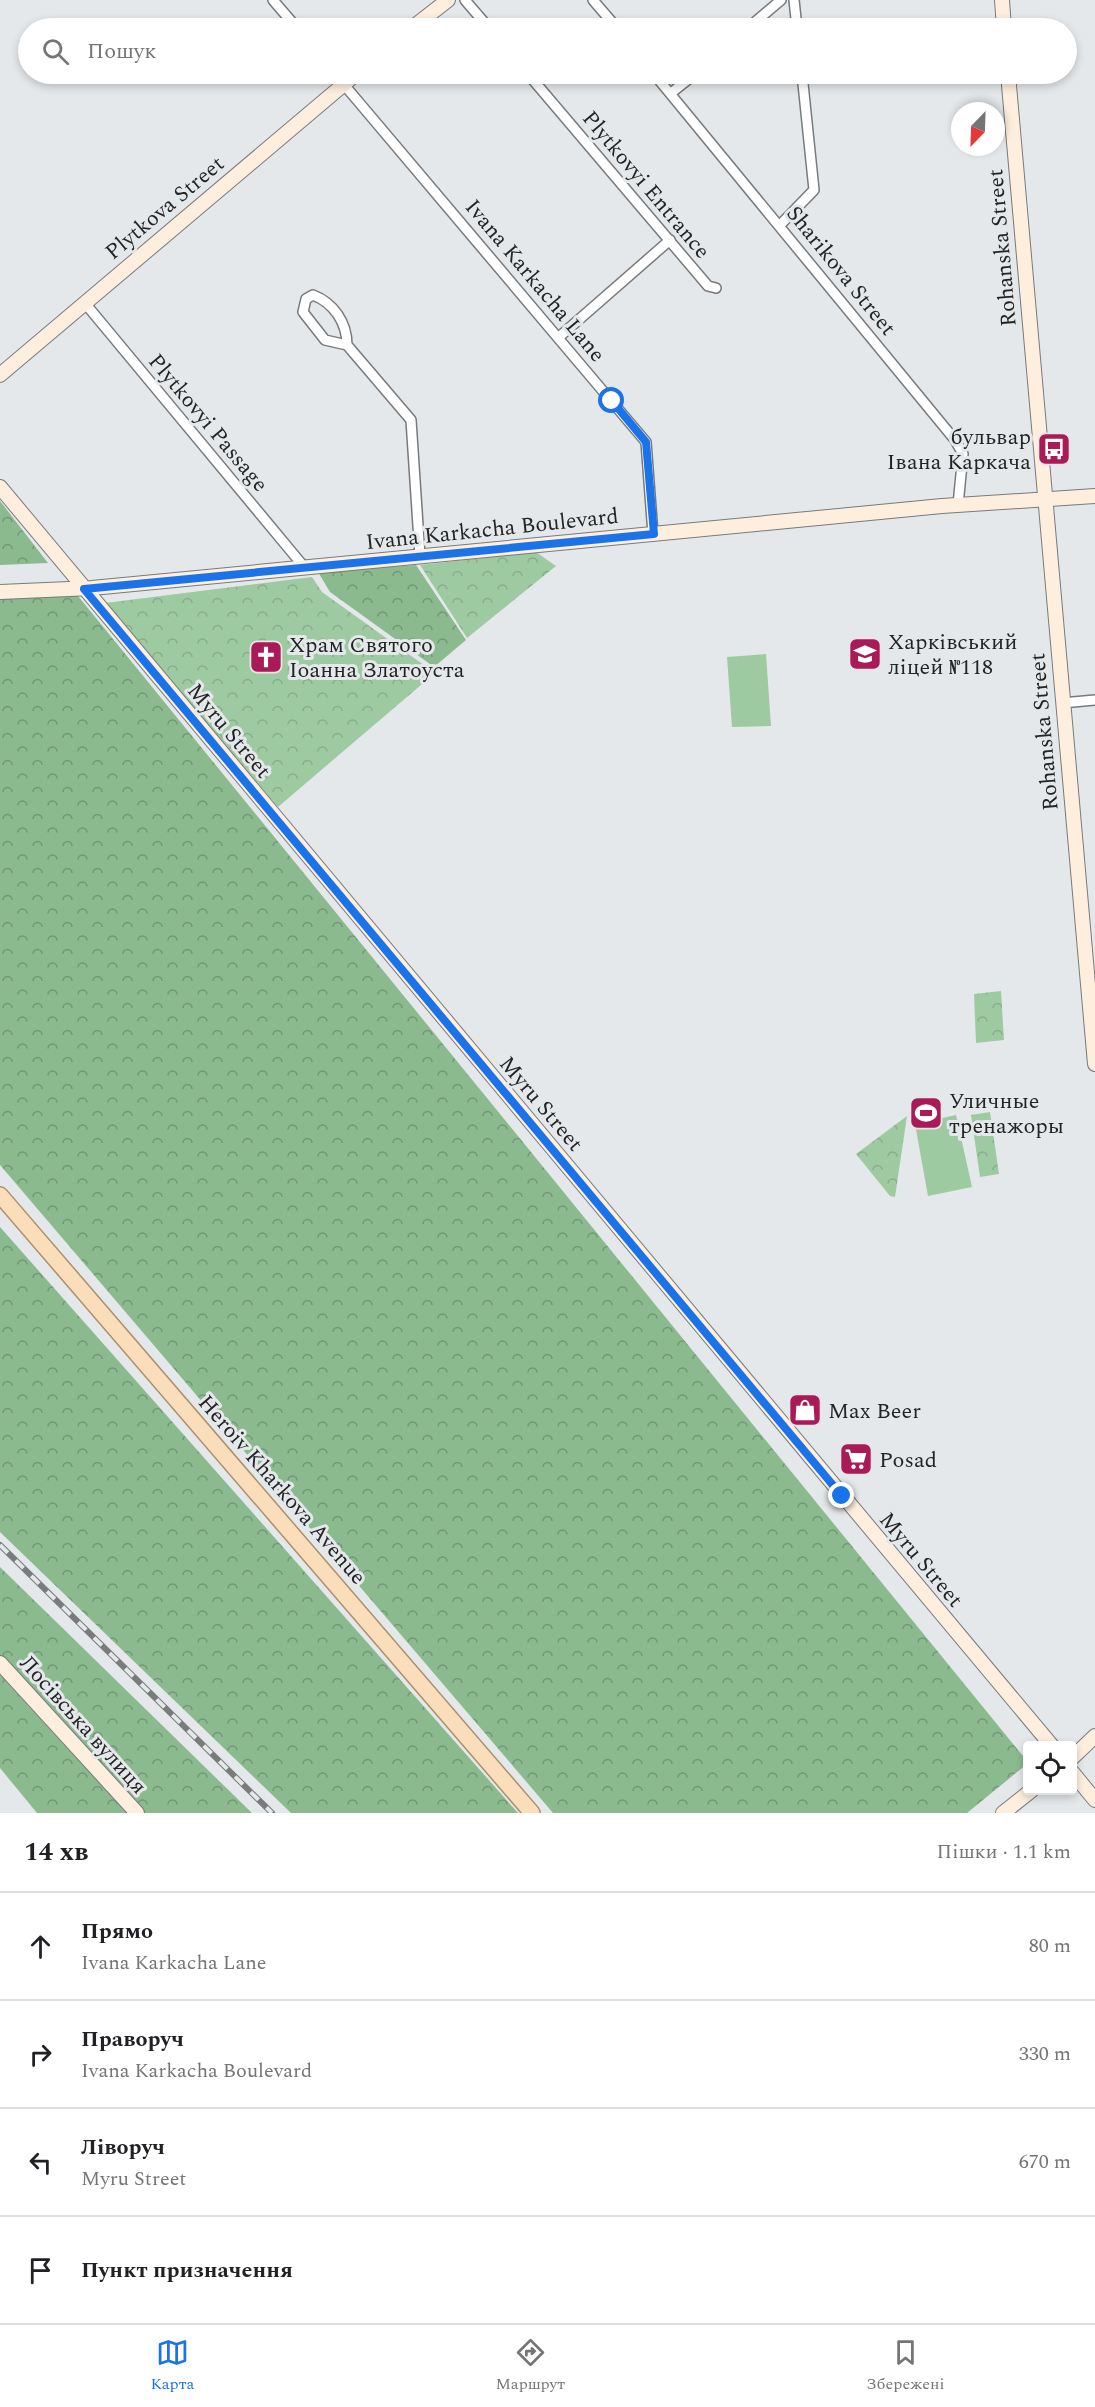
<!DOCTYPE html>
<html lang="uk">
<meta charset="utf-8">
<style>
:root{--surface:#fff;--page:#f6f6f6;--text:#202124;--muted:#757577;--line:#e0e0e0;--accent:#1a73e8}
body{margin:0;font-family:Spectral,serif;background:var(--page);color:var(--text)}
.controls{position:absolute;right:18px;bottom:18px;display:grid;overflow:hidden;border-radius:6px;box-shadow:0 3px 9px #0003}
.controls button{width:54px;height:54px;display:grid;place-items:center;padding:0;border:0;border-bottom:2px solid var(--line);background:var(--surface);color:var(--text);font:30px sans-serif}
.compass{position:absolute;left:951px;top:102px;width:54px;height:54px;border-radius:50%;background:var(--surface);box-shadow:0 3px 9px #0003;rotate:203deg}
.stop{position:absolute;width:18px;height:18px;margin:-14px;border:4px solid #1a73e8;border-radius:50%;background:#fff}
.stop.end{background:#1a73e8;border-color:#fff;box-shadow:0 2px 6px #0008}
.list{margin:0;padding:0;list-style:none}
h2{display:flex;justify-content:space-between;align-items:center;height:78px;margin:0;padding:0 24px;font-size:26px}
h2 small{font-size:20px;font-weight:400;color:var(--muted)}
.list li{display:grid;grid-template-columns:39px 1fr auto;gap:18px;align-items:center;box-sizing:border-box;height:108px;padding:0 24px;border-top:2px solid var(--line)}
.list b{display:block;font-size:22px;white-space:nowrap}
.list p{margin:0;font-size:20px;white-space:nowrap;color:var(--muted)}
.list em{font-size:20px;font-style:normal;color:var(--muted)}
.icon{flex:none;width:33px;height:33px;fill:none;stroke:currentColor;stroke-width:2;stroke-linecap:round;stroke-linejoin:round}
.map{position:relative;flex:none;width:1095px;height:1813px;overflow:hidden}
.search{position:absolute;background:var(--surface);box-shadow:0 3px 9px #0003;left:18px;right:18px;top:18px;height:66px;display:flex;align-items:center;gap:15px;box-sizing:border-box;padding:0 21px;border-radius:33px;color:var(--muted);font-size:22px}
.sheet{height:510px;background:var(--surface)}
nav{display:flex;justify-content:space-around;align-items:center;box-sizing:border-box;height:84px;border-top:2px solid var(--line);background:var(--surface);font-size:16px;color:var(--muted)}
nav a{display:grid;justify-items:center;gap:3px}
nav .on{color:var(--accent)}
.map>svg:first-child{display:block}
.forest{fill:url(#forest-crowns)}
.park{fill:url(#park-crowns)}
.garden{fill:#9ecaa1}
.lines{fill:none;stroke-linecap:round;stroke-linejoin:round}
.street-casing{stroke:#787a7c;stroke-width:12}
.secondary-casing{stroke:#787a7c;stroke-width:16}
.primary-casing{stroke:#ad8f69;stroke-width:18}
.street{stroke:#fff;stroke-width:9}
.secondary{stroke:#fdeedd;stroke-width:14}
.primary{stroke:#fadebb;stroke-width:15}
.rail-casing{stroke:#797b7c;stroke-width:6}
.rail{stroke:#e5e8ea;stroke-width:4;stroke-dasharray:11;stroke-linecap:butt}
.route{stroke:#1a73e8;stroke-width:8}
.labels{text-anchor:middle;stroke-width:6;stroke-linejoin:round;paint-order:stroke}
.street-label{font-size:22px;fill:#232525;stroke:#e5e8ea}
.poi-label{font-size:22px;fill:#232525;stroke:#e5e8ea;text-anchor:start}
</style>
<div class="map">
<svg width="1095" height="1813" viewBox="0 0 1095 1813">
<defs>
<pattern id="forest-crowns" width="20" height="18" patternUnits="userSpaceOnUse" patternTransform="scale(1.5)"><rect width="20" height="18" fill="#8bba8f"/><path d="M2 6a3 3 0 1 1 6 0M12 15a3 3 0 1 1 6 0" fill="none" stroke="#719775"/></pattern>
<pattern id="park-crowns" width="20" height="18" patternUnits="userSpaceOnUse" patternTransform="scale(1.5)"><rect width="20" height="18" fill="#9ecaa1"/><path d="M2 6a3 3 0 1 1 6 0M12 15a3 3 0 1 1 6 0" fill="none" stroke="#88ad8a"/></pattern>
</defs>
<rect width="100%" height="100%" fill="#e5e8ea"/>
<!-- forest -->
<g class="forest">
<polygon points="0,501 48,563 0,565"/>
<polygon points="416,565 466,640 434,667 330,592 318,572"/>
<polygon points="78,596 1027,1761 1027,1764 967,1813 553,1813 0,1165 0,599"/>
<polygon points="0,1227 518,1813 291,1813 0,1532"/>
<polygon points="0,1567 252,1813 37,1813 0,1768"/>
</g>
<!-- park -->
<g class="park">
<polygon points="536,552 556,566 467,638 420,565"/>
<polygon points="312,577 322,592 435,673 278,807 105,603"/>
<polygon points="1001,991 1004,1040 976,1043 974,994"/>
<polygon points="990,1112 999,1174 980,1177 971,1115"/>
<polygon points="907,1116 895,1197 890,1196 856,1154"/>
</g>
<!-- garden -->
<g class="garden">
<polygon points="766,654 771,726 732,727 727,657"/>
<polygon points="956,1115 972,1187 928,1196 915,1124"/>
</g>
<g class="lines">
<defs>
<g id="street">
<polyline points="273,0 297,28"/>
<polyline points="465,0 489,28"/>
<polyline points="593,0 617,28"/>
<polyline points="794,0 797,28"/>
<polyline points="748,28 781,0"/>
<polyline points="335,74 646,442 653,534"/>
<polyline points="528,74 708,286 716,288"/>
<polyline points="654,74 955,440 963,454 958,505"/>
<polyline points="671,93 695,74"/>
<polyline points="781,224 814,190 802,74"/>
<polyline points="84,302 305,568"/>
<polyline points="559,337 670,240"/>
<path d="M347,345L325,340L303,312L306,299L313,295C334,303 347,323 347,345L411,420L420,556"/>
<polyline points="1062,703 1095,700"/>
</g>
<g id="secondary">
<polyline points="1002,0 1004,28"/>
<polyline points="412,28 448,0"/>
<polyline points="1008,74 1095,1064"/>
<polyline points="0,375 356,74"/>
<polyline points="0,487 1052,1746"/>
<polyline points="0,592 92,588 942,506 1095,496"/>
<polyline points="0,1663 137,1813"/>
<polyline points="1072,1758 1095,1736"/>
<polyline points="1072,1772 1095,1800"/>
<polyline points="1003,1813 1032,1790"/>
</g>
<polyline id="primary" points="0,1195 532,1813"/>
</defs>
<!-- street casing -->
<use href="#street" class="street-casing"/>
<!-- secondary casing -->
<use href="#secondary" class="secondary-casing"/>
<!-- primary casing -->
<use href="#primary" class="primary-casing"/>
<!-- street -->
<use href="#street" class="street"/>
<!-- secondary -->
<use href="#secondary" class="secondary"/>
<!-- primary -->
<use href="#primary" class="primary"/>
<defs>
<polyline id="rail" points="0,1545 272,1813"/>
</defs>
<!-- rail casing -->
<use href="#rail" class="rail-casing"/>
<!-- rail -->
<use href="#rail" class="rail"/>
</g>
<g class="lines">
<!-- route -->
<polyline class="route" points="612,401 646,442 654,534 84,589 842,1496"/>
</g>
<!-- icons -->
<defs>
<symbol id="bus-square" viewBox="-11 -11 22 22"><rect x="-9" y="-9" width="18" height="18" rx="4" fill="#a91a57" stroke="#e5e8ea"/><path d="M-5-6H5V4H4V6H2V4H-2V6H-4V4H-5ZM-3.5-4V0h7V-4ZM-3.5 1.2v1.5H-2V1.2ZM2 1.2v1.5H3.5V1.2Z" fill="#fff"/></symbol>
<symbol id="school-square" viewBox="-11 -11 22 22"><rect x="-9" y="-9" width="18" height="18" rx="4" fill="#a91a57" stroke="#e5e8ea"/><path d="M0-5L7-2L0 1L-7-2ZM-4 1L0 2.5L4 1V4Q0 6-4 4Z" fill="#fff"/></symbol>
<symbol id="church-square" viewBox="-11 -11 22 22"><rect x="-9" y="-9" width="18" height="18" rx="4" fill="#a91a57" stroke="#e5e8ea"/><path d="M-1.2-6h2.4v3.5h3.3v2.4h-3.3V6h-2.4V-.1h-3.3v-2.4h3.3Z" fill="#fff"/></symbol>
<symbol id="stadium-square" viewBox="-11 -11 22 22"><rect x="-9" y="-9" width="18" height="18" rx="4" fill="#a91a57" stroke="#e5e8ea"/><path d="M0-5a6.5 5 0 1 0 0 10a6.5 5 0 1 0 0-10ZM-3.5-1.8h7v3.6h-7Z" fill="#fff"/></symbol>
<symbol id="shop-square" viewBox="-11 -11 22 22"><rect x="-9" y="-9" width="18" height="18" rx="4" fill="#a91a57" stroke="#e5e8ea"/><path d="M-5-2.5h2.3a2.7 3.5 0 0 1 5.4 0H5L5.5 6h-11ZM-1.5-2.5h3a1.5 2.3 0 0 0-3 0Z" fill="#fff"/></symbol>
<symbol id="supermarket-square" viewBox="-11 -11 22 22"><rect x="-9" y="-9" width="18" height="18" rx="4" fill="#a91a57" stroke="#e5e8ea"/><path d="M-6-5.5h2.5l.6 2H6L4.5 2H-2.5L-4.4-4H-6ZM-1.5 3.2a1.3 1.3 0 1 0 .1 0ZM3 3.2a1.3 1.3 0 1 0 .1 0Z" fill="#fff"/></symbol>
</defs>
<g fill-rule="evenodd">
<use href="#bus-square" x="1035" y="430" width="38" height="38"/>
<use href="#school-square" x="846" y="635" width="38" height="38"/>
<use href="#church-square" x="247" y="638" width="38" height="38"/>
<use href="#stadium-square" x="907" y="1094" width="38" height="38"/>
<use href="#shop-square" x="786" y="1391" width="38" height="38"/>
<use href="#supermarket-square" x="837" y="1440" width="38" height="38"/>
</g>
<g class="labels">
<!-- street labels -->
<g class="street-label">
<text transform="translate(647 184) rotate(50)" y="8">Plytkovyi Entrance</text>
<text transform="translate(164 207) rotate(-40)" y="8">Plytkova Street</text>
<text transform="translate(1001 248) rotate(-95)" y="8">Rohanska Street</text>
<text transform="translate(842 270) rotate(51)" y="8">Sharikova Street</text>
<text transform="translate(536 280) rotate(50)" y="8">Ivana Karkacha Lane</text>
<text transform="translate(209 422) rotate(50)" y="8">Plytkovyi Passage</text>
<text transform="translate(492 528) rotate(-6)" y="8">Ivana Karkacha Boulevard</text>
<text transform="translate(230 730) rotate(50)" y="8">Myru Street</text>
<text transform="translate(1043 732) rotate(-95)" y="8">Rohanska Street</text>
<text transform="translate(542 1103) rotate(50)" y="8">Myru Street</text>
<text transform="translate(283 1489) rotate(49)" y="8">Heroiv Kharkova Avenue</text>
<text transform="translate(922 1559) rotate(50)" y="8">Myru Street</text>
<text transform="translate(84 1724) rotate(48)" y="8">Лосівська вулиця</text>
</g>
<!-- poi labels -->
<g class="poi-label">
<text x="1031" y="444" text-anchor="end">бульвар<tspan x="1031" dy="25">Івана Каркача</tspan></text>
<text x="888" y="649">Харківський<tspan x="888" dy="25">ліцей №118</tspan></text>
<text x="289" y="652">Храм Святого<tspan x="289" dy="25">Іоанна Златоуста</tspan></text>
<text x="949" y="1108">Уличные<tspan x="949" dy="25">тренажоры</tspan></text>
<text x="828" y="1418">Max Beer</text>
<text x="879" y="1467">Posad</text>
</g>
</g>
</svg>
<div class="controls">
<button><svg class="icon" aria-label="locate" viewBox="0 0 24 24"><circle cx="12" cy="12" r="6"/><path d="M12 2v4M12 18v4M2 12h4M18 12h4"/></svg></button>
</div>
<svg class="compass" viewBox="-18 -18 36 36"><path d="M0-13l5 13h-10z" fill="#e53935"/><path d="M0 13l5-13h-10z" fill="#757577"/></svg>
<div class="stop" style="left:612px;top:401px"></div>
<div class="stop end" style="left:842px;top:1496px"></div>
<div class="search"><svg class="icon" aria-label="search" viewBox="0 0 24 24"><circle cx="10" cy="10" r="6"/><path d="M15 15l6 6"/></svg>Пошук</div>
</div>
<section class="sheet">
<h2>14 хв<small>Пішки · 1.1 km</small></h2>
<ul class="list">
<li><svg class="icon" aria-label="ahead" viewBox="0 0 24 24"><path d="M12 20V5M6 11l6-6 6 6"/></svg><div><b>Прямо</b><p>Ivana Karkacha Lane</p></div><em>80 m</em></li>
<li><svg class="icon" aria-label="right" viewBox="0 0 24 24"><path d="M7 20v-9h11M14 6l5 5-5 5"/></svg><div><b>Праворуч</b><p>Ivana Karkacha Boulevard</p></div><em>330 m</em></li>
<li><svg class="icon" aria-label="left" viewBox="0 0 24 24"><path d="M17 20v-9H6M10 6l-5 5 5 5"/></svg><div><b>Ліворуч</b><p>Myru Street</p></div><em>670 m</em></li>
<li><svg class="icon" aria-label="arrive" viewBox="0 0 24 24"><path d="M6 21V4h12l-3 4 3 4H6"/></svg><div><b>Пункт призначення</b></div></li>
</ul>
</section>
<nav>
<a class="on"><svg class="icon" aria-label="map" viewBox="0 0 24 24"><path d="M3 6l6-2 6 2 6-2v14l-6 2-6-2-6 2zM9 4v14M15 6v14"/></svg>Карта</a>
<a><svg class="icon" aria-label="directions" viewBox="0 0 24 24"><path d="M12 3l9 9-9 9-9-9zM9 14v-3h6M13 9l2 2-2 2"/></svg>Маршрут</a>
<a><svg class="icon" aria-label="saved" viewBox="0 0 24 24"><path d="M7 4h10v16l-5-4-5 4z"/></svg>Збережені</a>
</nav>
